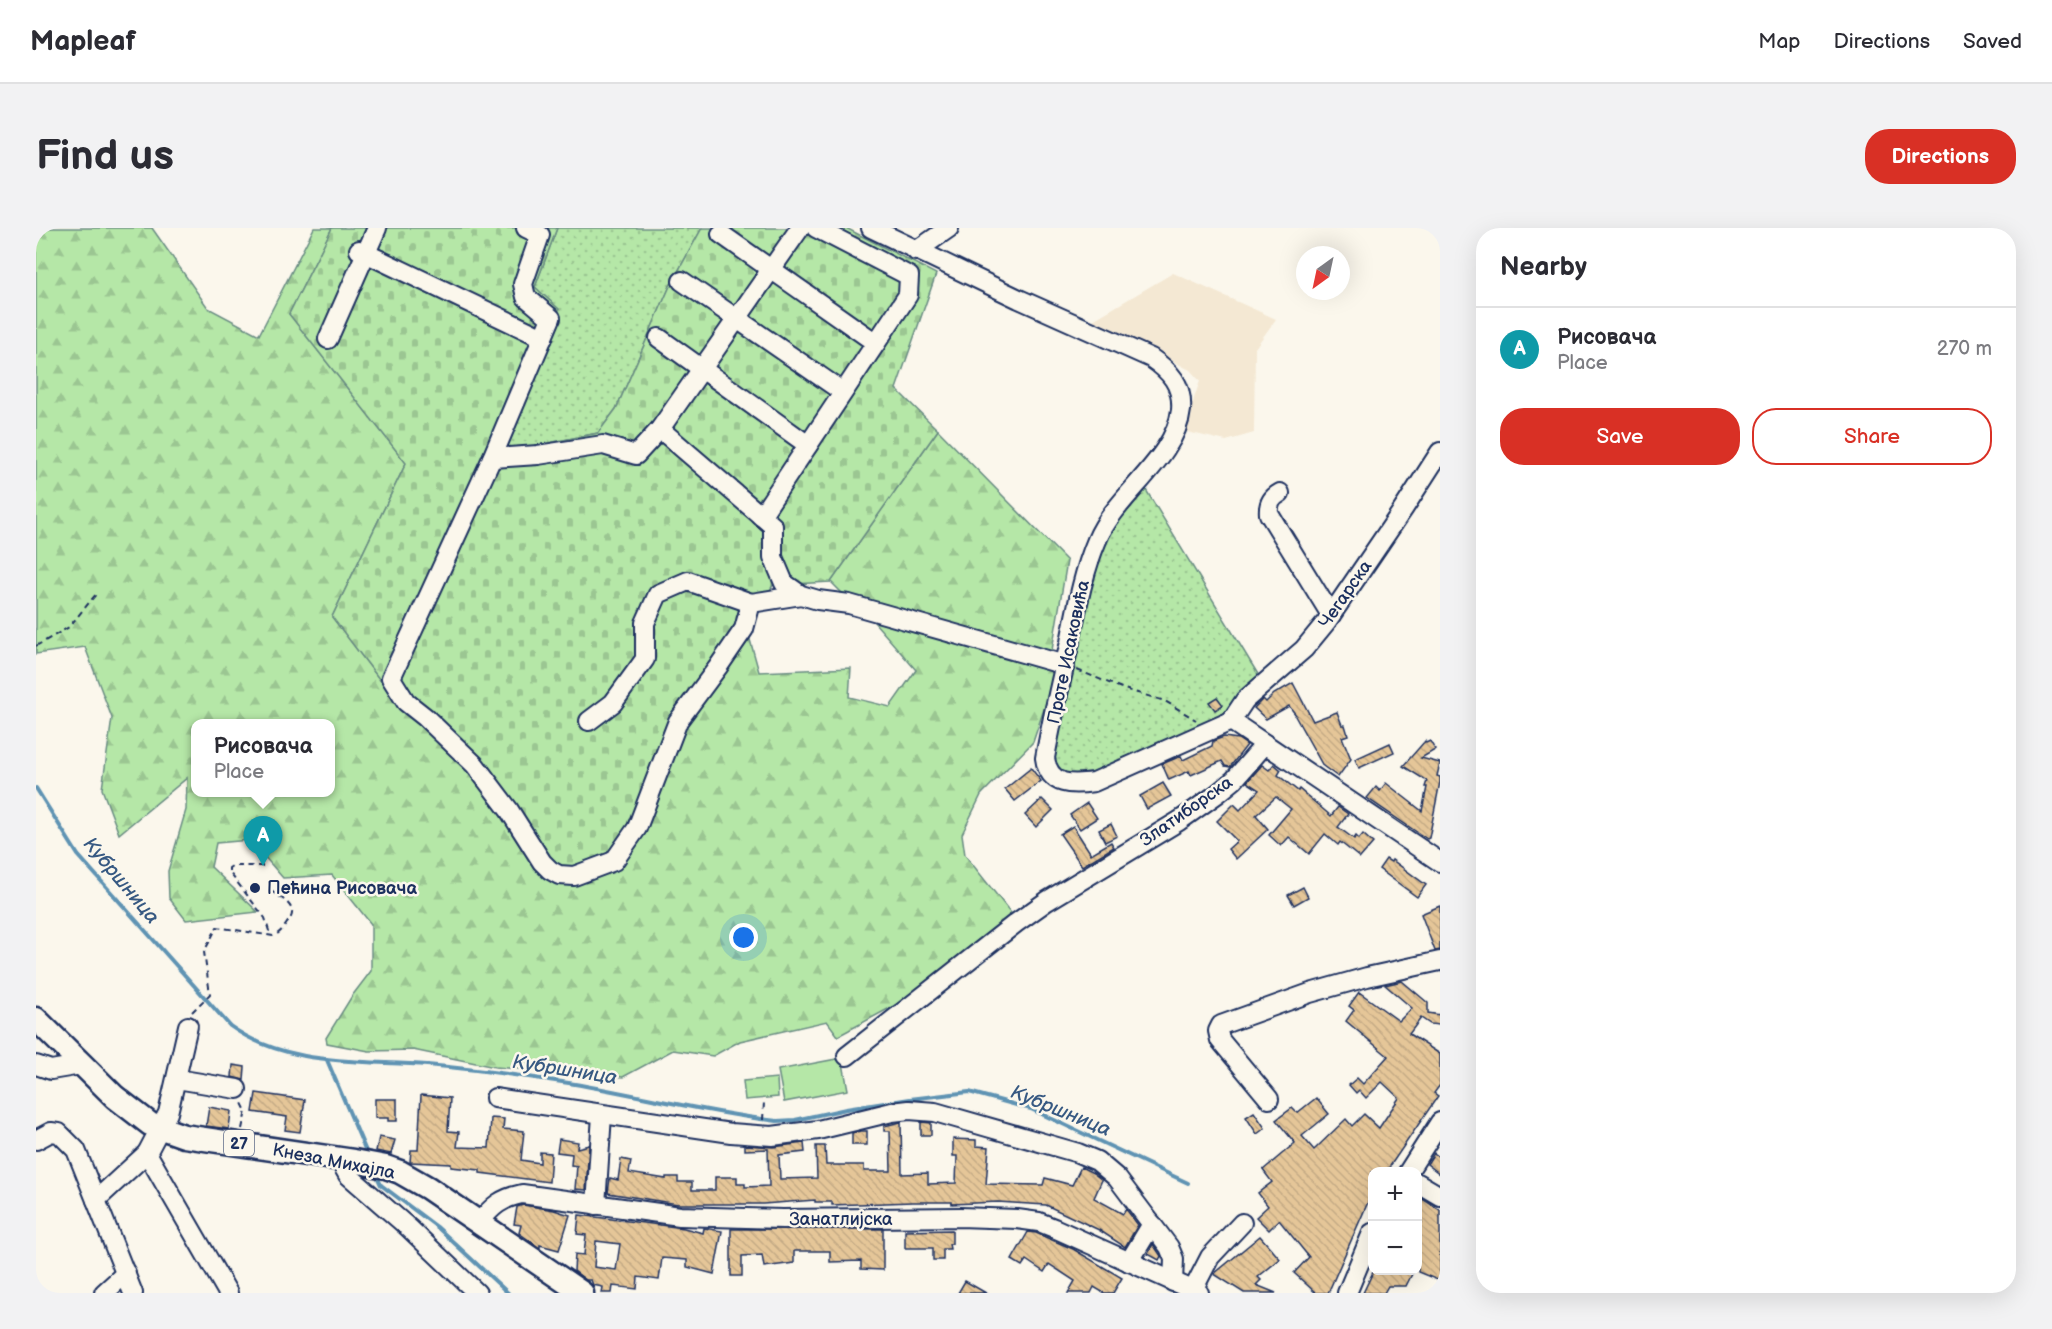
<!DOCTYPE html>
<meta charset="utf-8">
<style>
:root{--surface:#fff;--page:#f2f2f3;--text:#2b2b33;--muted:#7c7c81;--line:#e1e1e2;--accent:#d93025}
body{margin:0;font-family:"Balsamiq Sans",sans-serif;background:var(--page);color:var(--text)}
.controls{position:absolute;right:18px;bottom:18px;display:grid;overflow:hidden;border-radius:12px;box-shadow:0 6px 24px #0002}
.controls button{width:54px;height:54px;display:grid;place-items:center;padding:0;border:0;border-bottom:2px solid var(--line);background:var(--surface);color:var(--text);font:30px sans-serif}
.compass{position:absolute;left:1260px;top:18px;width:54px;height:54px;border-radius:50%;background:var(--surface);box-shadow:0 6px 24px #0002;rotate:213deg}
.you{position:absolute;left:708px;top:710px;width:21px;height:21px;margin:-15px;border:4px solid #fff;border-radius:50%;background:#1a73e8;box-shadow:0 0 0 9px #1a73e833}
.badge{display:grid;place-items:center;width:39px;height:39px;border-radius:50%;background:var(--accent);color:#fff;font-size:20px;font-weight:700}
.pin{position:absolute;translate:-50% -50px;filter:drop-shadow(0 2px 3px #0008)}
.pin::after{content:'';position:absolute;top:32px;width:21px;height:18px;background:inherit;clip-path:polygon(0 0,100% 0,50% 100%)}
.popup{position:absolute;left:155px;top:491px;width:144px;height:78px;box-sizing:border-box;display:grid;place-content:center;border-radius:12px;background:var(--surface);filter:drop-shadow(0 2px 4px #0005);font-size:20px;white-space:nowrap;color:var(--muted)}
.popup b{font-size:22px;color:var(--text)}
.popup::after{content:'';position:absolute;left:50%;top:100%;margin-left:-12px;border:12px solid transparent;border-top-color:var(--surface)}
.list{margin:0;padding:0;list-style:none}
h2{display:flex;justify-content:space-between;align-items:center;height:78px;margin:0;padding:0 24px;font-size:26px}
h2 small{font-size:20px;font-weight:400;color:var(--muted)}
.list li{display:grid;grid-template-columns:39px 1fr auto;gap:18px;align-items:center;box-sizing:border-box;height:84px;padding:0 24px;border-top:2px solid var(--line)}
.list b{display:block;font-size:22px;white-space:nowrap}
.list p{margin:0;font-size:20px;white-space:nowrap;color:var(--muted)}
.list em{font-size:20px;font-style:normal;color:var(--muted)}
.actions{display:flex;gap:12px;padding:18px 24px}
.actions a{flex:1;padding:14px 0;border:2px solid var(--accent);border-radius:24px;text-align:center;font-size:21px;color:var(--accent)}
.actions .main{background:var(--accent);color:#fff}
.map{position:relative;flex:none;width:1404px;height:1065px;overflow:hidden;border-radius:24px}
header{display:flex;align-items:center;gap:36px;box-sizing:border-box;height:84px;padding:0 30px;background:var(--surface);border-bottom:2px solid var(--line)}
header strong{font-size:28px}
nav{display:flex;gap:33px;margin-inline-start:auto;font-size:21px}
.intro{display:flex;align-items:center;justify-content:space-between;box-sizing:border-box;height:144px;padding:0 36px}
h1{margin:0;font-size:42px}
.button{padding:15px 27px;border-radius:24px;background:var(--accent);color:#fff;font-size:21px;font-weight:700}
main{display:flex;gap:36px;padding:0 36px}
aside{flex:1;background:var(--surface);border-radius:24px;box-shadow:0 6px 24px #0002}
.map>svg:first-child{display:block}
.built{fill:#f4e8d3}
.grass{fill:url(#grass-dots);stroke:#688b82;stroke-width:1.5}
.forest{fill:url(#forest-firs);stroke:#688b82;stroke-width:1.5;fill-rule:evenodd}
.cemetery{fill:url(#cemetery-stones);stroke:#688b82;stroke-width:1.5}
.pitch{fill:#b5e7a7;stroke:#688b82;stroke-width:1.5}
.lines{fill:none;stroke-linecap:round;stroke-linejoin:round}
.stream{stroke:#5f93b3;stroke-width:4}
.building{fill:url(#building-back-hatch);stroke:#1b2f5e;stroke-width:1.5;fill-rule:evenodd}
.minor-casing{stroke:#1b2f5e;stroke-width:22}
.major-casing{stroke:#1b2f5e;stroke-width:27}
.path{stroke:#1b2f5e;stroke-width:2;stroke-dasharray:6 4.5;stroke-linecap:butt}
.minor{stroke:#fbf7ec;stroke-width:18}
.major{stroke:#fbf7ec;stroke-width:22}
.poi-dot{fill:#1b2f5e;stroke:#fbf7ec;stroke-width:2}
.labels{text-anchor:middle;stroke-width:5;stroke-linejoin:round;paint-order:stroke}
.shield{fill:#fbf7ec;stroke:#5e6b89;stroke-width:1.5}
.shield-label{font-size:16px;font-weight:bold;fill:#1b2f5e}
.street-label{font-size:18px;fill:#1b2f5e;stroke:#fbf7ec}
.poi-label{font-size:18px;font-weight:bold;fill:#1b2f5e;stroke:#fbf7ec;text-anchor:start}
.water-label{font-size:20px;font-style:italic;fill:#375982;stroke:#fbf7ec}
</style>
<header>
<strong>Mapleaf</strong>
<nav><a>Map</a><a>Directions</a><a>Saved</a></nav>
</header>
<div class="intro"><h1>Find us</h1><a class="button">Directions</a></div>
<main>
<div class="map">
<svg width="1404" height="1065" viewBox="0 0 1404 1065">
<defs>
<pattern id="grass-dots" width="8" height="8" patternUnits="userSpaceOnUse" patternTransform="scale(1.5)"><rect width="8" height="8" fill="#b5e7a7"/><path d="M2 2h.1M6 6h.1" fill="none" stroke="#9bc692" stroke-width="1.8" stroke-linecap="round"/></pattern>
<pattern id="forest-firs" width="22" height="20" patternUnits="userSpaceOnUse" patternTransform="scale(1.5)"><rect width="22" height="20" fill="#b5e7a7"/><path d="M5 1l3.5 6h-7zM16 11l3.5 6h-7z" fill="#9bc692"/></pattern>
<pattern id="cemetery-stones" width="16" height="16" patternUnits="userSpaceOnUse" patternTransform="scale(1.5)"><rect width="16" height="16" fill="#b5e7a7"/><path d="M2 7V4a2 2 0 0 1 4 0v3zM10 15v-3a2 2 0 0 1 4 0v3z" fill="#9bc692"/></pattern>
<pattern id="building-back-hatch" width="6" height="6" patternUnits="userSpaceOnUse" patternTransform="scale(1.5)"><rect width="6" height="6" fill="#e5c698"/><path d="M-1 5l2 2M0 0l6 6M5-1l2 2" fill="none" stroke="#c4aa85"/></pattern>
</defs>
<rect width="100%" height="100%" fill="#fbf7ec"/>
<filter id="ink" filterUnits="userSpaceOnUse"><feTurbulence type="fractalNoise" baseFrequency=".0167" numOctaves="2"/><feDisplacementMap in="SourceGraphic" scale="12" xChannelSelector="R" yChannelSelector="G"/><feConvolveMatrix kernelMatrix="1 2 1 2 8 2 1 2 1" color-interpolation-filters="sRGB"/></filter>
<g filter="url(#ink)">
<!-- built -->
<polygon class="built" points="1137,45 1240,91 1219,120 1218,205 1190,213 1147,203 1164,153 1154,142 1057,92"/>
<!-- grass -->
<g class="grass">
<polygon points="521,0 666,0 634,58 580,181 562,205 468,224 523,82 499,59"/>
<polygon points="1107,257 1223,448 1191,484 1181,492 1041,552 1027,547 1016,538 1053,344 1076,299"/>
</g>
<!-- forest -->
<g class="forest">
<path d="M0,0H116L172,80L223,107L278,0H296L253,86L370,235L296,389L344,452L440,546L645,490L711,401L723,444L815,440L813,469L854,479L880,442L832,387L1020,445L997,514L945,567L926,606L929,627L986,699L876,768L802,808L791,793L704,813L677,828L637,822L587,849L459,839L377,822L333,823L291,815L290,810L316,768L335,743V696L296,647L247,650L214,612L180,615L175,639L222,684L150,692L133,670L132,643L150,582L151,550L83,606L66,561L76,490L49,419L0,426ZM160,496H294V564H160Z"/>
<polygon points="902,202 1031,333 1015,428 810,369 795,354"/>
</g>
<!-- cemetery -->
<polygon class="cemetery" points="296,0 521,0 499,59 523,81 469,224 562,205 580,181 634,58 666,0 810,0 900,46 860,161 902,202 795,354 737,357 711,401 645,490 581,638 511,644 440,546 344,452 296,389 370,235 253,86"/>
<!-- pitch -->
<g class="pitch">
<polygon points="806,830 812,862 748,874 742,842"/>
<polygon points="741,850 742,869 709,872 707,853"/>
</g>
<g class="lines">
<!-- stream -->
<g class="stream">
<path d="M0,560L42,627L194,798C251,839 324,832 391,837C436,841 482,847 526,854C598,865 669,885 741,893L759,892L810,881L874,871L933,864L995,881L1152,955"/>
<polyline points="291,832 332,928"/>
<polyline points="340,946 345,957 401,999 472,1065"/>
</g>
</g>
<!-- building -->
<g class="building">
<polygon points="1257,455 1277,493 1301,484 1306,497 1309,497 1312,507 1306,509 1315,531 1302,549 1287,538 1259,488 1260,487 1253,478 1230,491 1218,480 1227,471 1230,474 1238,466"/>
<polygon points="1181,469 1187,477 1179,482 1173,474"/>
<polygon points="1188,509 1202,511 1211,517 1194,539 1189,538 1186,533 1155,547 1153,543 1133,552 1126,536 1145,528 1147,532 1176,518 1177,513"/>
<polygon points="1389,513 1390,515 1394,513 1399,522 1385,530 1404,535 1401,548 1404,549 1404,554 1393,610 1391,611 1331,570 1340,559 1344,563 1350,555 1386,583 1391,559 1389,559 1391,553 1367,538"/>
<polygon points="1354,515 1358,524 1323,540 1319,531"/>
<polygon points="1238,536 1245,542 1242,547 1262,563 1263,561 1295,588 1302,579 1312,586 1302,599 1318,611 1320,608 1323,611 1327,606 1337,615 1324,630 1304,614 1302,617 1289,606 1273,626 1253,609 1245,618 1233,607 1255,581 1240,569 1220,587 1232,601 1200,631 1192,621 1201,613 1181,593 1198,576 1204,582 1223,562 1211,554 1226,537 1233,542"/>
<polygon points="995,540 1005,553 979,573 969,561"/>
<polygon points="1127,555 1135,568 1111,581 1104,568"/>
<polygon points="1006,571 1017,582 1000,599 989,587"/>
<polygon points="1051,575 1061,590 1044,601 1034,587"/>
<polygon points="1075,596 1081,608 1069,614 1063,602"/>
<polygon points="1037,598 1055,626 1075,614 1078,619 1046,638 1024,606"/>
<polygon points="1350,631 1355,634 1356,632 1390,657 1381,669 1343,641"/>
<polygon points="1267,659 1272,669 1258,677 1252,667"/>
<polygon points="1404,678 1404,722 1399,723 1385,686"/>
<polygon points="1366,753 1392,775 1392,785 1404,787 1404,797 1394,796 1385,790 1373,806 1404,826 1404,857 1398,865 1402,868 1350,944 1336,944 1336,965 1292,1065 1280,1065 1258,1045 1273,1029 1243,992 1233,1002 1220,989 1232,978 1222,965 1236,954 1227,942 1259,915 1240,892 1256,880 1261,885 1280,870 1293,886 1266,908 1278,922 1310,891 1316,898 1328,886 1343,900 1363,870 1346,854 1330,870 1323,862 1320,865 1313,857 1321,850 1327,856 1352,828 1310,793 1318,782 1313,778 1323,764 1363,793 1376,780 1349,757"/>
<polygon points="197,837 209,839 208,852 196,849"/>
<polygon points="220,865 269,872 264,904 249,902 251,889 217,884"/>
<polygon points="385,867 414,870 412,903 423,904 421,919 453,920 455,890 468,891 467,901 488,903 485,932 504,935 504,924 515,925 513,954 444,945 444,942 415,939 415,936 374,934 375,922 382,922"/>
<polygon points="339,871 361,871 361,893 352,893 352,890 339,890"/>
<polygon points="173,879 195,883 193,901 170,898"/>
<polygon points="1218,884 1229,900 1221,906 1210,889"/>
<polygon points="865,894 866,946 892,945 892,956 920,955 921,928 917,928 917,911 940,912 940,918 953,919 950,956 1007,957 1009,950 1036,957 1045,939 1057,945 1066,952 1058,970 1087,986 1090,981 1102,997 1089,1019 1063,1002 1010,977 962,974 916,976 916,974 876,974 796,977 796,974 779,974 779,972 727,976 642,976 572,965 574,950 582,952 585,931 595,933 593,945 630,951 630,949 642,949 642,954 656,954 656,962 679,962 679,949 701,949 701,956 709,956 709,959 733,958 732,921 709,922 709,917 737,919 768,915 769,924 743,927 744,951 781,950 780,918 789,918 790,937 828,937 828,943 855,943 854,903 848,903 848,898"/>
<polygon points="885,894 895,895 895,907 885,907"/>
<polygon points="824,903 831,903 831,917 816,917 816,905"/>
<polygon points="343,909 359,912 355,926 340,923"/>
<polygon points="523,911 542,914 541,920 553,917 550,962 539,961 541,938 535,937 536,926 521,924"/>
<polygon points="1398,925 1404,930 1404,946 1391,936"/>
<polygon points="1382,968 1404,982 1404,1053 1382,1044 1382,1004 1386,994 1382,992"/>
<polygon points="487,977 518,982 534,987 523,1022 504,1017 504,1020 483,1005 485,997 478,996 481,979"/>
<path d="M543,987L648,1000L667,1005L668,1000L686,1003L678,1046L651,1039V1032L626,1030L623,1052L602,1049L601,1061L577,1058L576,1065H566L567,1059L557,1057L555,1052H550L538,1043L539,1026L548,1027L550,1007L541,1006ZM560,1013L584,1016L580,1042L558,1039Z"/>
<polygon points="695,1001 847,1001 847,1042 825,1041 825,1033 794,1034 794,1023 758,1023 758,1035 728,1039 726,1027 706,1028 706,1048 695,1048"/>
<polygon points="916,1002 916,1016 913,1016 914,1021 907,1021 907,1032 897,1032 897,1020 869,1020 869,1003"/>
<polygon points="992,1004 1000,1005 1037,1021 1086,1050 1077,1065 1068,1065 1058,1059 1055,1065 1032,1065 1039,1053 1013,1036 1008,1044 990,1032 986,1038 976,1032"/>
<polygon points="1224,1008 1244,1031 1222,1049 1225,1052 1220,1057 1240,1065 1208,1065 1178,1046"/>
<polygon points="1117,1016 1125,1028 1123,1032 1112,1026"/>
<polygon points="1338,1042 1378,1042 1370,1058 1352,1058 1348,1065 1327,1065"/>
<polygon points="929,1053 950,1065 922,1065"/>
</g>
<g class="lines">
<defs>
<g id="minor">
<polyline points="490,0 504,7 487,56 490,69 515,90 456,230 355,450 370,474 389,489 439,537 473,582 506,634 514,642 523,647 538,648 578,633 601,600 642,493 682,439 708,401 715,375 765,367"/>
<path d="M835,0L983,71L1115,130C1134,143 1147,157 1145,182C1140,230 1079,268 1061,312C1047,345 1041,379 1034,414C1025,452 1016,491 1009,530C1013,559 1037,557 1058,554L1195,493"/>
<polyline points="685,6 840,115"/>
<polyline points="323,22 507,110"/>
<polyline points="880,23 913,0"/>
<polyline points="646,53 807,164"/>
<polyline points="623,110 772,217"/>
<polyline points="292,111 341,0"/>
<polyline points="624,201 737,298 737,329 748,355 765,367 782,372 813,376 1029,437"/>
<polyline points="456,230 502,227 567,217 600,227 624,201 764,0"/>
<path d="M1244,265C1235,270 1232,276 1233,286L1295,387"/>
<polyline points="725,288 872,67 873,48 780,0"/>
<polyline points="553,493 577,475 609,431 609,395 622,366 652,353 715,375"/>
<polyline points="1195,493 1209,472 1268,421 1291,393 1368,280 1404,224"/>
<polyline points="1195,493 1404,634"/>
<polyline points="811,828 980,695 1011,673 1143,593 1181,566 1198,552 1229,516"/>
<polyline points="0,837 15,842 45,837"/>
<polyline points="141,851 201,861"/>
<polyline points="459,870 695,905 736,908 782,902 856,884 873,882 899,884 1042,925 1061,933 1081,950 1133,1019 1138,1031 1137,1054"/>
<polyline points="1233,871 1184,812 1182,803 1185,797 1274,765 1331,749 1404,733"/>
<polyline points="0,912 15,904 23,905 40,922 97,1065"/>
<polyline points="111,925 192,1065"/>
<polyline points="303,931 312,947 373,1000 441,1065"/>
<polyline points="1372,944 1404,894"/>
<polyline points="1382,955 1404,968"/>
<polyline points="60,972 111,925 132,885 152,798"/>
<polyline points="560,977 566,887"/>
<path d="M444,994C456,978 466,970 486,966L644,988L747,991L924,989L981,991L1003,994L1018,1000L1163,1065"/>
<polyline points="1093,1034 1116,996"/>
<polyline points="1157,1062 1174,1029 1206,995"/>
<polyline points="68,1065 90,1045"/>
<polyline points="1311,1065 1336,1005"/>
</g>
<polyline id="major" points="0,791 79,869 114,896 148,908 318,933 350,939 364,944 392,960 546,1065"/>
</defs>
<!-- minor casing -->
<use href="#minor" class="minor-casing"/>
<!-- major casing -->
<use href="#major" class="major-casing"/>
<!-- path -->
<g class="path">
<polyline points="0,418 33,399 61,365"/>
<polyline points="1041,442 1088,461 1129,473 1160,492"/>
<polyline points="227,638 196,638 193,640 193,644 229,690 233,703 229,706"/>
<path d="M156,784L174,766L168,724L181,699L237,708C243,706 247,701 251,695C265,680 247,671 235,663"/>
<polyline points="727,892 728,874"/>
<polyline points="206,901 210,883 206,875"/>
</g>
<!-- minor -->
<use href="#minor" class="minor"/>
<!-- major -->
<use href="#major" class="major"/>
</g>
</g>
<!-- markers -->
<circle class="poi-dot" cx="219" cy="660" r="6"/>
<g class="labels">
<!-- shield labels -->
<rect class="shield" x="188" y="902" width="30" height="26" rx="4.5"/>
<g class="shield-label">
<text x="203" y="921">27</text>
</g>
<!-- street labels -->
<g class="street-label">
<text transform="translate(1309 366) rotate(-55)" y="6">Чегарска</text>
<text transform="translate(1032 424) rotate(-78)" y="6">Проте Исаковића</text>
<text transform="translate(1150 583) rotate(-35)" y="6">Златиборска</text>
<text transform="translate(298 933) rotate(11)" y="6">Кнеза Михајла</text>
<text x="805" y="997">Занатлијска</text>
</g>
<!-- poi labels -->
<g class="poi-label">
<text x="231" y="666">Пећина Рисовача</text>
</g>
<!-- water labels -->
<g class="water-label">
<text transform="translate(86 652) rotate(50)" y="7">Кубршница</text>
<text transform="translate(529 841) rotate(9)" y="7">Кубршница</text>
<text transform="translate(1025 882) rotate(22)" y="7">Кубршница</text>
</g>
</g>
</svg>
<div class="controls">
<button>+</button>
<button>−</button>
</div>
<svg class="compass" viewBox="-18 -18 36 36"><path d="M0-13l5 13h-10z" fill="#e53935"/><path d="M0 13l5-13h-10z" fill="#7c7c81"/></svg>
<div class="you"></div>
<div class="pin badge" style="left:227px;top:638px;background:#0f9aa8">A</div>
<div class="popup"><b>Рисовача</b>Place</div>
</div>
<aside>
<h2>Nearby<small></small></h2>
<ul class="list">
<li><span class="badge" style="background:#0f9aa8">A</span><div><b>Рисовача</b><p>Place</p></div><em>270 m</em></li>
</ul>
<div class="actions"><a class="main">Save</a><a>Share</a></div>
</aside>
</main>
